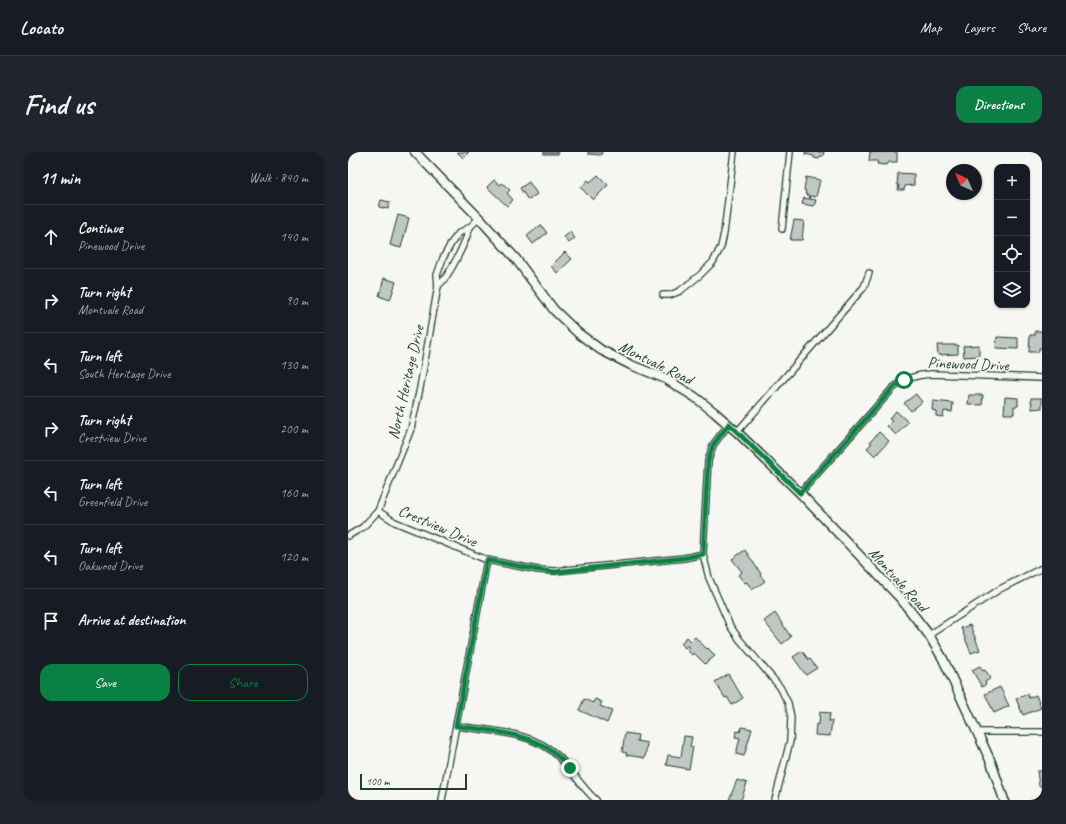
<!DOCTYPE html>
<meta charset="utf-8">
<style>
:root{--surface:#171b24;--page:#20242c;--text:#f1f3f6;--muted:#9ea1a6;--line:#363941;--accent:#0b8043}
body{margin:0;font-family:Caveat,sans-serif;background:var(--page);color:var(--text)}
.controls{position:absolute;right:12px;top:12px;display:grid;overflow:hidden;border-radius:8px;box-shadow:0 1px 3px #0004}
.controls button{width:36px;height:36px;display:grid;place-items:center;padding:0;border:0;border-bottom:1px solid var(--line);background:var(--surface);color:var(--text);font:20px sans-serif}
.compass{position:absolute;left:598px;top:12px;width:36px;height:36px;border-radius:50%;background:var(--surface);box-shadow:0 1px 3px #0004;rotate:315deg}
.scale{position:absolute;left:12px;bottom:10px;width:107px;box-sizing:border-box;padding-left:4px;border:2px solid #1f3d34;border-top:0;font-size:11px;line-height:14px;white-space:nowrap;color:#1f3d34;-webkit-text-stroke:3px #f6f6f2;paint-order:stroke}
.stop{position:absolute;width:12px;height:12px;margin:-9px;border:3px solid #0b8043;border-radius:50%;background:#fff}
.stop.end{background:#0b8043;border-color:#fff;box-shadow:0 1px 4px #0008}
.list{margin:0;padding:0;list-style:none}
h2{display:flex;justify-content:space-between;align-items:center;height:52px;margin:0;padding:0 16px;font-size:17px}
h2 small{font-size:13px;font-weight:400;color:var(--muted)}
.list li{display:grid;grid-template-columns:26px 1fr auto;gap:12px;align-items:center;box-sizing:border-box;height:64px;padding:0 16px;border-top:1px solid var(--line)}
.list b{display:block;font-size:15px;white-space:nowrap}
.list p{margin:0;font-size:13px;white-space:nowrap;color:var(--muted)}
.list em{font-size:13px;font-style:normal;color:var(--muted)}
.actions{display:flex;gap:8px;padding:12px 16px}
.actions a{flex:1;padding:9px 0;border:1px solid var(--accent);border-radius:12px;text-align:center;font-size:14px;color:var(--accent)}
.actions .main{background:var(--accent);color:#fff}
.icon{flex:none;width:22px;height:22px;fill:none;stroke:currentColor;stroke-width:2;stroke-linecap:round;stroke-linejoin:round}
.map{position:relative;flex:none;width:694px;height:648px;overflow:hidden;border-radius:12px}
header{display:flex;align-items:center;gap:24px;box-sizing:border-box;height:56px;padding:0 20px;background:var(--surface);border-bottom:1px solid var(--line)}
header strong{font-size:19px}
nav{display:flex;gap:22px;margin-inline-start:auto;font-size:14px}
.intro{display:flex;align-items:center;justify-content:space-between;box-sizing:border-box;height:96px;padding:0 24px}
h1{margin:0;font-size:28px}
.button{padding:10px 18px;border-radius:12px;background:var(--accent);color:#fff;font-size:14px;font-weight:700}
main{display:flex;gap:24px;padding:0 24px}
aside{flex:1;background:var(--surface);border-radius:12px;box-shadow:0 1px 3px #0004}
.map>svg:first-child{display:block}
.building{fill:#c1c8c3;stroke:#1f3d34}
.lines{fill:none;stroke-linecap:round;stroke-linejoin:round}
.street-casing{stroke:#1f3d34;stroke-width:8}
.secondary-casing{stroke:#1f3d34;stroke-width:11}
.street{stroke:#f6f6f2;stroke-width:5.5}
.secondary{stroke:#f6f6f2;stroke-width:8}
.route{stroke:#0b8043;stroke-width:5}
.labels{text-anchor:middle;stroke-width:3.5;stroke-linejoin:round;paint-order:stroke}
.street-label{font-size:16px;fill:#1f3d34;stroke:#f6f6f2}
</style>
<header>
<strong>Locato</strong>
<nav><a>Map</a><a>Layers</a><a>Share</a></nav>
</header>
<div class="intro"><h1>Find us</h1><a class="button">Directions</a></div>
<main>
<aside>
<h2>11 min<small>Walk · 840 m</small></h2>
<ul class="list">
<li><svg class="icon" aria-label="ahead" viewBox="0 0 24 24"><path d="M12 20V5M6 11l6-6 6 6"/></svg><div><b>Continue</b><p>Pinewood Drive</p></div><em>140 m</em></li>
<li><svg class="icon" aria-label="right" viewBox="0 0 24 24"><path d="M7 20v-9h11M14 6l5 5-5 5"/></svg><div><b>Turn right</b><p>Montvale Road</p></div><em>90 m</em></li>
<li><svg class="icon" aria-label="left" viewBox="0 0 24 24"><path d="M17 20v-9H6M10 6l-5 5 5 5"/></svg><div><b>Turn left</b><p>South Heritage Drive</p></div><em>130 m</em></li>
<li><svg class="icon" aria-label="right" viewBox="0 0 24 24"><path d="M7 20v-9h11M14 6l5 5-5 5"/></svg><div><b>Turn right</b><p>Crestview Drive</p></div><em>200 m</em></li>
<li><svg class="icon" aria-label="left" viewBox="0 0 24 24"><path d="M17 20v-9H6M10 6l-5 5 5 5"/></svg><div><b>Turn left</b><p>Greenfield Drive</p></div><em>160 m</em></li>
<li><svg class="icon" aria-label="left" viewBox="0 0 24 24"><path d="M17 20v-9H6M10 6l-5 5 5 5"/></svg><div><b>Turn left</b><p>Oakwood Drive</p></div><em>120 m</em></li>
<li><svg class="icon" aria-label="arrive" viewBox="0 0 24 24"><path d="M6 21V4h12l-3 4 3 4H6"/></svg><div><b>Arrive at destination</b></div></li>
</ul>
<div class="actions"><a class="main">Save</a><a>Share</a></div>
</aside>
<div class="map">
<svg width="694" height="648" viewBox="0 0 694 648">
<rect width="100%" height="100%" fill="#f6f6f2"/>
<filter id="ink" filterUnits="userSpaceOnUse"><feTurbulence type="fractalNoise" baseFrequency=".025" numOctaves="2"/><feDisplacementMap in="SourceGraphic" scale="8" xChannelSelector="R" yChannelSelector="G"/><feConvolveMatrix kernelMatrix="1 2 1 2 8 2 1 2 1" color-interpolation-filters="sRGB"/></filter>
<g filter="url(#ink)">
<!-- building -->
<g class="building">
<polygon points="109,0 121,0 115,6"/>
<rect x="196" y="0" width="14" height="2"/>
<polygon points="240,0 254,0 253,3 240,2"/>
<polygon points="457,0 476,0 475,4 472,4 471,7 466,6 466,4 457,2"/>
<polygon points="522,0 549,0 549,10 541,10 540,12 537,13 529,12 530,9 521,9"/>
<polygon points="550,21 566,22 566,33 557,34 556,38 550,38 551,33 549,33"/>
<polygon points="250,23 260,33 245,48 233,36 240,28 242,30"/>
<polygon points="458,25 472,28 468,45 463,44 462,47 468,48 466,54 454,52 456,46 461,47 462,44 457,42 458,39 456,38"/>
<polygon points="146,28 152,33 154,31 162,38 159,41 165,48 159,54 139,35"/>
<polygon points="181,30 189,42 180,48 172,36"/>
<polygon points="33,48 42,50 40,57 31,55"/>
<polygon points="50,63 61,66 53,96 42,93"/>
<polygon points="446,68 456,69 454,88 442,88"/>
<polygon points="193,73 199,81 185,92 179,84"/>
<polygon points="222,80 227,86 221,91 216,85"/>
<polygon points="217,100 224,107 209,121 203,114"/>
<polygon points="36,126 48,130 42,148 31,144"/>
<polygon points="687,179 694,179 694,196 691,196 691,200 681,200 682,183 687,183"/>
<polygon points="649,185 670,186 670,197 648,196"/>
<polygon points="589,193 610,193 610,202 590,203"/>
<polygon points="631,193 631,204 616,205 615,194"/>
<polygon points="568,242 574,250 563,259 556,251"/>
<polygon points="621,243 635,243 634,253 620,252"/>
<polygon points="657,245 670,246 670,254 666,254 666,262 656,262"/>
<polygon points="683,246 694,246 694,256 684,257"/>
<polygon points="585,249 605,251 604,260 596,259 595,265 588,264 588,259 584,258"/>
<polygon points="548,259 560,270 548,283 539,274 544,269 541,267"/>
<polygon points="531,280 541,289 527,304 519,296 524,291 522,290"/>
<polygon points="397,398 413,422 412,423 417,429 404,438 399,430 397,431 390,423 394,420 384,407"/>
<polygon points="427,461 443,485 434,492 416,469"/>
<polygon points="622,473 632,498 623,501 613,476"/>
<polygon points="339,485 343,489 347,485 359,497 360,496 367,504 357,512 346,501 344,503 339,498 342,495 340,493 337,496 333,491"/>
<polygon points="454,499 461,508 462,507 469,516 458,523 445,505"/>
<polygon points="632,514 635,519 637,518 643,526 637,530 638,532 634,535 624,518"/>
<polygon points="380,522 395,546 384,553 379,545 377,546 367,530"/>
<polygon points="652,535 661,554 646,561 637,542"/>
<polygon points="679,542 681,546 688,543 693,556 675,563 668,547"/>
<polygon points="236,547 245,551 247,547 254,550 252,554 264,559 259,571 231,558"/>
<polygon points="472,560 482,561 481,569 484,569 482,584 467,583 468,572 471,572"/>
<polygon points="394,575 404,577 396,604 388,602 392,586 387,585 389,579 392,580"/>
<polygon points="277,581 290,583 289,589 299,591 297,606 278,603 279,601 274,600"/>
<polygon points="336,584 344,585 342,595 345,595 341,617 318,613 320,603 333,605"/>
<polygon points="689,619 694,619 694,634 691,634"/>
<polygon points="389,628 399,631 393,648 381,648"/>
</g>
<g class="lines">
<defs>
<g id="street">
<polyline points="434,77 442,0"/>
<path d="M90,134C102,124 117,91 122,75"/>
<polyline points="315,143 322,143 332,139 352,123 365,110 373,95 376,81 386,0"/>
<polyline points="381,272 365,293 360,309 355,402 361,426 382,474 392,488 432,535 440,551 443,565 442,589 427,648"/>
<polyline points="389,280 516,135 521,121"/>
<path d="M452,341L545,236C559,226 567,223 584,222L694,226"/>
<polyline points="30,359 47,370 139,408 190,418 207,419 336,406 355,402"/>
<polyline points="0,384 15,375 30,359 63,277 72,236 90,134 89,123 95,106 104,90 111,81 122,75 131,66"/>
<polyline points="581,483 652,437 694,416"/>
<path d="M108,574C141,579 184,579 210,604C224,618 233,635 248,648"/>
<polyline points="630,580 694,580"/>
<polyline points="94,648 139,408"/>
</g>
<polyline id="secondary" points="67,0 131,66 168,107 206,158 230,181 253,198 283,213 318,227 347,245 366,260 389,280 452,341 553,447 581,483 595,507 643,610 656,648"/>
</defs>
<!-- street casing -->
<use href="#street" class="street-casing"/>
<!-- secondary casing -->
<use href="#secondary" class="secondary-casing"/>
<!-- street -->
<use href="#street" class="street"/>
<!-- secondary -->
<use href="#secondary" class="secondary"/>
</g>
</g>
<g class="lines" filter="url(#ink)">
<!-- route -->
<path class="route" d="M222,616C214,608 206,599 196,594C169,580 137,578 108,574L139,408L190,418L207,420L336,406L355,402L360,309L365,293L381,272L452,341L545,236L556,228"/>
</g>
<g class="labels">
<!-- street labels -->
<g class="street-label">
<text transform="translate(308 210) rotate(26)" y="6">Montvale Road</text>
<text transform="translate(620 211) rotate(2)" y="6">Pinewood Drive</text>
<text transform="translate(57 230) rotate(-77)" y="6">North Heritage Drive</text>
<text transform="translate(90 373) rotate(23)" y="6">Crestview Drive</text>
<text transform="translate(551 427) rotate(48)" y="6">Montvale Road</text>
</g>
</g>
</svg>
<div class="controls">
<button>+</button>
<button>−</button>
<button><svg class="icon" aria-label="locate" viewBox="0 0 24 24"><circle cx="12" cy="12" r="6"/><path d="M12 2v4M12 18v4M2 12h4M18 12h4"/></svg></button>
<button><svg class="icon" aria-label="layers" viewBox="0 0 24 24"><path d="M12 4l9 5-9 5-9-5zM3 14l9 5 9-5"/></svg></button>
</div>
<svg class="compass" viewBox="-18 -18 36 36"><path d="M0-13l5 13h-10z" fill="#e53935"/><path d="M0 13l5-13h-10z" fill="#9ea1a6"/></svg>
<div class="scale">100 m</div>
<div class="stop" style="left:556px;top:228px"></div>
<div class="stop end" style="left:222px;top:616px"></div>
</div>
</main>
